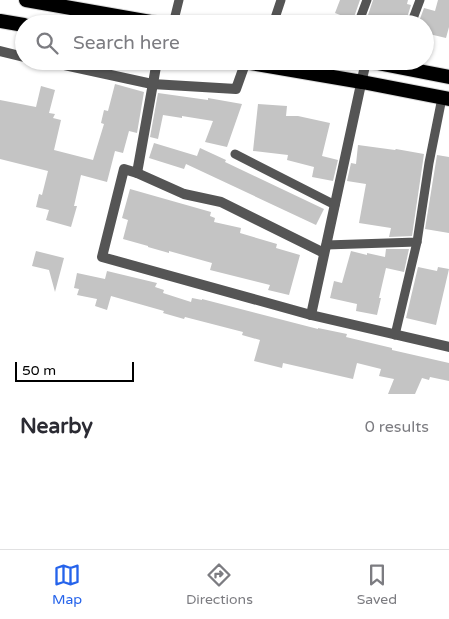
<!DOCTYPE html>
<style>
:root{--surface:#fff;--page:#f7f7f7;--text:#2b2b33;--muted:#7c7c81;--line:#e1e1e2;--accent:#2563eb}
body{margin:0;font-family:"Varela Round",sans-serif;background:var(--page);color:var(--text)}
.scale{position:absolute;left:15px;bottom:12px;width:119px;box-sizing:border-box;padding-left:5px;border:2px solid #000;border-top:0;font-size:14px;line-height:18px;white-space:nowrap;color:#000;-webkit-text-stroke:4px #fff;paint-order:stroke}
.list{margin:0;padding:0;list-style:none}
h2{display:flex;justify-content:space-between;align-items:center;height:65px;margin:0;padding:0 20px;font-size:21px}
h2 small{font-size:16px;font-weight:400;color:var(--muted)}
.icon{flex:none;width:28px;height:28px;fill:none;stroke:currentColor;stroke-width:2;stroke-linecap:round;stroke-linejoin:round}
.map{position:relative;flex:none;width:449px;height:394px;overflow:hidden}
.search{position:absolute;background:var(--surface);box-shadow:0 1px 4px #0004;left:15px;right:15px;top:15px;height:55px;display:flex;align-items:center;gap:12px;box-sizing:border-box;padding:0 18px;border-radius:28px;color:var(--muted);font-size:19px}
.sheet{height:155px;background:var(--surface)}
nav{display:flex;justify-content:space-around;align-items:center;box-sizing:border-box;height:70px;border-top:1px solid var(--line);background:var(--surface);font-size:14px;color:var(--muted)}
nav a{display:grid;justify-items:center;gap:2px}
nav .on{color:var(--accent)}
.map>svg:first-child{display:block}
.building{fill:#c4c4c4}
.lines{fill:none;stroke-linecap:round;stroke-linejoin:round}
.trunk-casing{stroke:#dbdbdb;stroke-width:16}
.service{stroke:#555;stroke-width:9}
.minor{stroke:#555;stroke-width:10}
.trunk{stroke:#000;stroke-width:14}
</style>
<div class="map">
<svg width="449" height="394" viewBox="0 0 449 394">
<rect width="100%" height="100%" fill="#fff"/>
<!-- building -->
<g class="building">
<polygon points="340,0 360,0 353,20 335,13"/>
<polygon points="373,0 408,0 407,4 411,5 405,24 365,24"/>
<polygon points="438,0 449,0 449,27 446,38 425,33 425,24 418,24 424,8 435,11"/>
<polygon points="115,84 144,92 137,133 129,131 123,153 115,151 107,182 81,175 74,206 77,206 71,227 46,220 49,210 36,207 39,194 42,195 48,171 0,159 0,100 36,107 41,86 55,90 49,113 55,114 53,118 61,120 54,150 93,160 104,124 101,123 104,110 108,111"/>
<polygon points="158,93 208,100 208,98 242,104 227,147 205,142 213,121 182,116 182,118 163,115 158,139 150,137"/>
<polygon points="258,104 287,106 286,116 298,116 330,123 322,156 338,160 333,181 312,177 314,167 287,160 288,155 253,151"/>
<polygon points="154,143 197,156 200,148 226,160 225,162 324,209 316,225 186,164 184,169 149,158"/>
<polygon points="358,145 395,150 396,149 424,154 412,236 389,237 391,228 359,223 366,184 347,181 351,163 356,164"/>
<polygon points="437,155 449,157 449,233 425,229"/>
<polygon points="130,189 211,212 210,216 215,218 214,222 241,228 240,233 277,244 276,248 300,255 289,295 268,290 270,285 210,270 212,263 169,251 169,253 148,247 148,246 123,239 128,220 122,218"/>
<polygon points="386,249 409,249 404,272 386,268 379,298 381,298 377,315 356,311 357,304 330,298 334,281 342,283 351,251 367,255 367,253 385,257"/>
<polygon points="36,251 64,258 55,292 49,270 32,266"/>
<polygon points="418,267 437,271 438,267 449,269 436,325 406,318"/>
<polygon points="107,271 157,283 155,287 164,290 163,293 191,302 192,298 202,300 202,299 318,329 318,328 347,334 346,337 392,348 392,350 449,363 449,381 430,377 429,380 422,378 415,394 388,394 394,379 379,376 381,369 357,363 353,379 283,363 282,368 254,361 260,340 242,335 243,332 185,317 184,319 163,313 164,311 111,296 107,310 95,306 97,299 77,295 79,289 74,288 77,273 105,279"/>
</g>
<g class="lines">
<defs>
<g id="trunk">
<polyline points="26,0 162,24"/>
<polyline points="0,21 24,25"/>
<polyline points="239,61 362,82 449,99"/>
<polyline points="367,61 449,77"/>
</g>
</defs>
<!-- trunk casing -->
<use href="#trunk" class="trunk-casing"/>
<!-- service -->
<g class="service">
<polyline points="173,24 179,0"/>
<polyline points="273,24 281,0"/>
<polyline points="358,24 367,0"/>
<polyline points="411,24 420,0"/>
<polyline points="235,154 335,205"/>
<polyline points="326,245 417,242 429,163 442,98"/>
<polyline points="395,335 417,242"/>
</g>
<!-- minor -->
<g class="minor">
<polyline points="0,51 24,57"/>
<polyline points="46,61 152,84 236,89 246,61"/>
<polyline points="137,173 157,61"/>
<polyline points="324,253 221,202 184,194 137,173 124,169 102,257 311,315 449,347"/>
<polyline points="311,315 366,61"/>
</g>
<!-- trunk -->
<use href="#trunk" class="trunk"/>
</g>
</svg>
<div class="scale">50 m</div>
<div class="search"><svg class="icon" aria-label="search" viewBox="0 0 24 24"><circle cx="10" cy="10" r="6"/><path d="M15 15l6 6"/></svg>Search here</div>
</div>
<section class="sheet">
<h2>Nearby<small>0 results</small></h2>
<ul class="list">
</ul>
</section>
<nav>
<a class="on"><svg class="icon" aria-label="map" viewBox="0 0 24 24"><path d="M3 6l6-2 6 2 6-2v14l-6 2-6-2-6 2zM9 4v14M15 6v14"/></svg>Map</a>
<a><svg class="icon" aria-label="directions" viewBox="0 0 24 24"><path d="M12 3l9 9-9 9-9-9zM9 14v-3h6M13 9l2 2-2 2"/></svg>Directions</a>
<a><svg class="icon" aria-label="saved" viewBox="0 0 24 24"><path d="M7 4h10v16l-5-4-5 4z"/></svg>Saved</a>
</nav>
